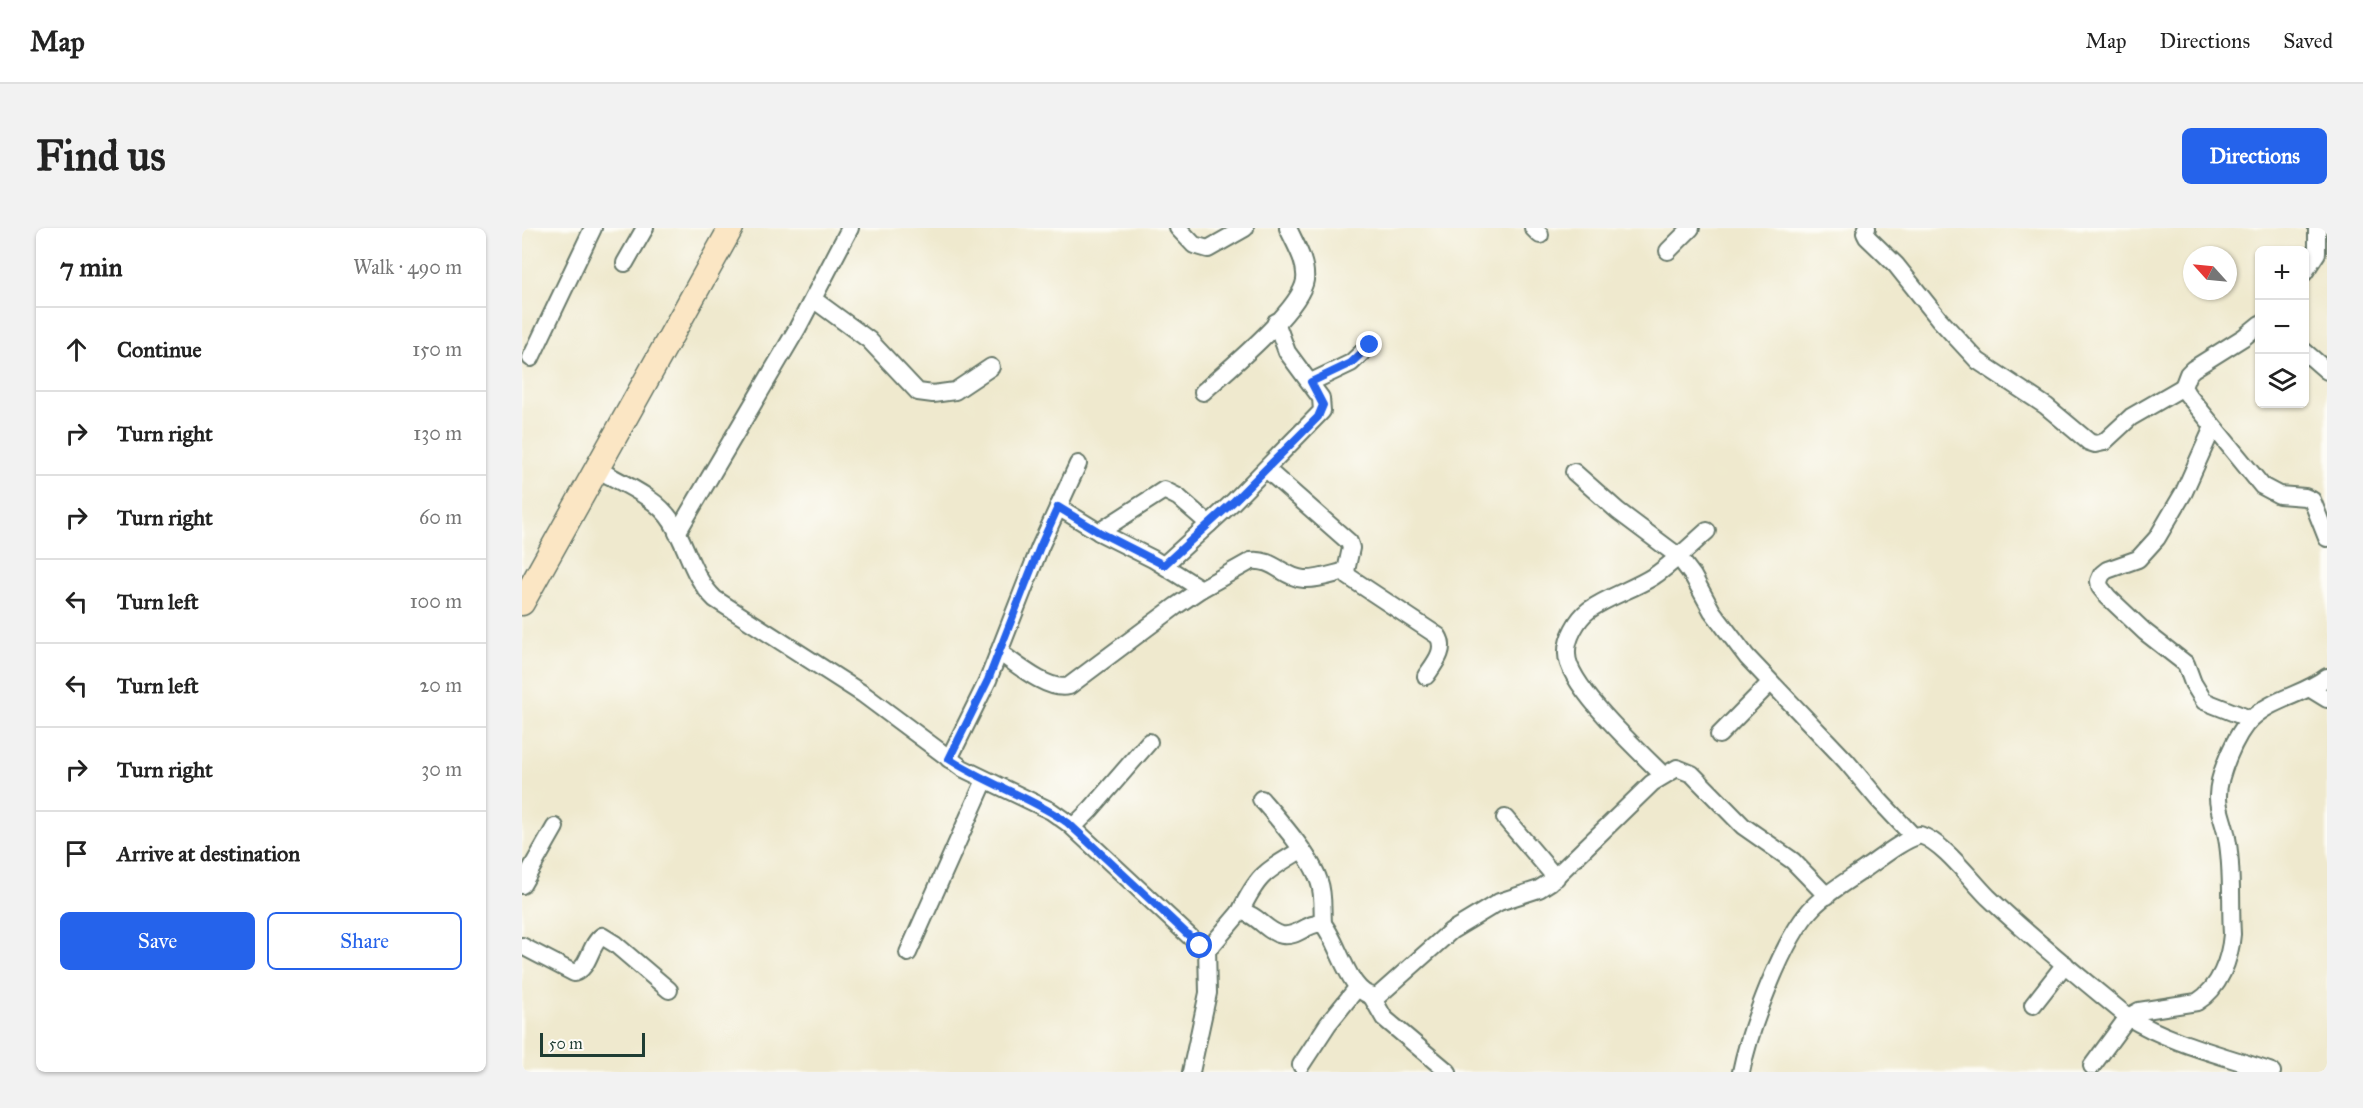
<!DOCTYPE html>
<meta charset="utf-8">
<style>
:root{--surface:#fff;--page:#f2f2f2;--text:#222;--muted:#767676;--line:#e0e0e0;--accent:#2563eb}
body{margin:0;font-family:"IM FELL Great Primer",serif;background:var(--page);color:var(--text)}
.controls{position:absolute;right:18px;top:18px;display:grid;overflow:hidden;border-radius:9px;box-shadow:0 2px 4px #0004}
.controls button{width:54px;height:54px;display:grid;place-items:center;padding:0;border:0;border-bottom:2px solid var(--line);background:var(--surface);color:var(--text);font:30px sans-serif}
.compass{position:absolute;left:1661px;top:18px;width:54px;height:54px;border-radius:50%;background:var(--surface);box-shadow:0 2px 4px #0004;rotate:297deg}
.scale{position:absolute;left:18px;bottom:15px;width:105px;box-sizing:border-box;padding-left:6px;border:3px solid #1f3d34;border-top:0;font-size:16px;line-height:21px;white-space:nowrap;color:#1f3d34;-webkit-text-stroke:4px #fdfcf7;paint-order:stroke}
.stop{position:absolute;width:18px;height:18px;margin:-14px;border:4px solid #2563eb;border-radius:50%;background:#fff}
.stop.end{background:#2563eb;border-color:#fff;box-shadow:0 2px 6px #0008}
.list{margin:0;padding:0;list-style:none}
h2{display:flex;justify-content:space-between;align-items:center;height:78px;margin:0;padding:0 24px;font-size:26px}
h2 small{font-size:20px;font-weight:400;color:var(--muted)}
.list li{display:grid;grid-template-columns:39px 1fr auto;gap:18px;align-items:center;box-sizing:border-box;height:84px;padding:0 24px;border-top:2px solid var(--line)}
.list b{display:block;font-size:22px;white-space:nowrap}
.list em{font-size:20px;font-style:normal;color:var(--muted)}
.actions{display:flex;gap:12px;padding:18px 24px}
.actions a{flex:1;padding:14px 0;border:2px solid var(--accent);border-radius:9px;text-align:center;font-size:21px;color:var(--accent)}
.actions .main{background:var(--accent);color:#fff}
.icon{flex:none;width:33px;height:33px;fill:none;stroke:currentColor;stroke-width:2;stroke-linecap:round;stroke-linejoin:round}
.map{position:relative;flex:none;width:1805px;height:844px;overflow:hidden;border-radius:9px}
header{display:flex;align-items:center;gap:36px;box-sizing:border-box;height:84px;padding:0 30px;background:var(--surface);border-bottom:2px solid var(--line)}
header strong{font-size:28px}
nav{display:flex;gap:33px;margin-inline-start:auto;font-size:21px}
.intro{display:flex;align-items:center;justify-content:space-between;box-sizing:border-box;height:144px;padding:0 36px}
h1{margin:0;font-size:42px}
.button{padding:15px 27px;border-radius:9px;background:var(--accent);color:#fff;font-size:21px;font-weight:700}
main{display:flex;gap:36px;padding:0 36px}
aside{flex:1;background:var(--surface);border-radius:9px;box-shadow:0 2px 4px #0004}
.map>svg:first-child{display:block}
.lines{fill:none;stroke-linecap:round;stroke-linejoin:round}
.street-casing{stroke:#68796a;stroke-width:20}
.secondary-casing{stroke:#68796a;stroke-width:27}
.street{stroke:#fff;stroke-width:16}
.secondary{stroke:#fbe6c4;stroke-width:24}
.route{stroke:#2563eb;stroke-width:8}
</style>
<header>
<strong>Map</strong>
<nav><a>Map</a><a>Directions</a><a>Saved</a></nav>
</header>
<div class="intro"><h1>Find us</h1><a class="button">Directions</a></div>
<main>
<aside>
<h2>7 min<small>Walk · 490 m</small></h2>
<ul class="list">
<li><svg class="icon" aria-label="ahead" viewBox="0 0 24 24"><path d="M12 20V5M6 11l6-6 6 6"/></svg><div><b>Continue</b></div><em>150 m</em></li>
<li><svg class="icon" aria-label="right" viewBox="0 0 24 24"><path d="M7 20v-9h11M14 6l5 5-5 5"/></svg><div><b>Turn right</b></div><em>130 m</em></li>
<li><svg class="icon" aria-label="right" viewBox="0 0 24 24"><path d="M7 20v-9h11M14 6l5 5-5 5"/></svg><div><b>Turn right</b></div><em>60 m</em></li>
<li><svg class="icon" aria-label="left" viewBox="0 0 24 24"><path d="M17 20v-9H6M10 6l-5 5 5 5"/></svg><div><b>Turn left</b></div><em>100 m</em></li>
<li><svg class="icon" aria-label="left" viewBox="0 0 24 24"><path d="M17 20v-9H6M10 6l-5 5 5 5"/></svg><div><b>Turn left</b></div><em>20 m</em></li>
<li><svg class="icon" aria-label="right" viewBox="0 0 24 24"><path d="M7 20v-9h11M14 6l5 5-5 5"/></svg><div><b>Turn right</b></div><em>30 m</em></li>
<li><svg class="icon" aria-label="arrive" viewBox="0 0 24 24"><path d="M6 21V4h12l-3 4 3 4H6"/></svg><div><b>Arrive at destination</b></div></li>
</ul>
<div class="actions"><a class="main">Save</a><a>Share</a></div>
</aside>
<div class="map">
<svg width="1805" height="844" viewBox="0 0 1805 844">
<rect width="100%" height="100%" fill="#fdfcf7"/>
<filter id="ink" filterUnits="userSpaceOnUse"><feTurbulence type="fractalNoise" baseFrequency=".0167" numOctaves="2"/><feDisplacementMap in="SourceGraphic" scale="12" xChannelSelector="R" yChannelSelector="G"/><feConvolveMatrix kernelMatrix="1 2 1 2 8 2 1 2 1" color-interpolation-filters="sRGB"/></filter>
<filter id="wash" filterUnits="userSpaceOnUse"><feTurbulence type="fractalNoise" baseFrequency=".008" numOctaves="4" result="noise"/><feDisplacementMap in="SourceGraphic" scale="24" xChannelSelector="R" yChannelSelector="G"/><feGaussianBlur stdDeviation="1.35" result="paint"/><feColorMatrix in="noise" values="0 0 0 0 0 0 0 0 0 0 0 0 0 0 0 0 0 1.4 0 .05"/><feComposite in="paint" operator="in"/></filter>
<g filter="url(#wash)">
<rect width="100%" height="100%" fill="#efe9ce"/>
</g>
<g filter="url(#ink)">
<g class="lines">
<defs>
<g id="street">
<polyline points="656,0 672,17 686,21 723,0"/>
<polyline points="1011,0 1018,7"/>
<polyline points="1345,0 1343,5 1345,9 1374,37 1417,91 1456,133 1524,178 1567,214 1573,216 1582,214 1609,189 1661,159"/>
<polyline points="1146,23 1169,0"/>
<polyline points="103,35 123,0"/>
<polyline points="1782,45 1795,25 1795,0"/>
<polyline points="291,71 347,112 396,164 411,166 433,163 469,139"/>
<polyline points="1738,96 1722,109 1671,141 1666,146 1661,159 1665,166 1740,258 1757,267 1783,269 1790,272 1805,310"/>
<polyline points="1782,123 1805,143"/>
<polyline points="9,130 71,0"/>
<polyline points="789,154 829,135 848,117"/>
<path d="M681,164C704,143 779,82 783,52C785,34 773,16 766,0"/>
<polyline points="1691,199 1662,264 1635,310 1616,331 1585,342 1580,346 1577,353 1578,359 1586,369 1623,404 1664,436 1671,455 1682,473 1728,491"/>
<path d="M75,241C99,255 135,269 150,294C166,320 170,349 193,371L341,466L440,540L529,583L546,595L678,718L685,719L690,717L718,684C735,685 744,704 760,707C776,710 786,693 801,696C817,714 828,772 856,768L929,703L977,674L1017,661L1028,654L1130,555L1155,540L1170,546L1221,598L1271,633L1305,668"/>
<path d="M744,241L827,314L829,320L824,343L827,349L916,408C925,422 912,436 904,448"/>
<polyline points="1052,244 1096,283 1156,328 1171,348 1190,383 1225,429 1324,533 1356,571 1392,609"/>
<polyline points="536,279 577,304 631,331 679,361"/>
<polyline points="577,304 642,262 656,269 687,296"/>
<polyline points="155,305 275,101 328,0"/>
<polyline points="642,337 711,274 800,183 799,170 765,124 754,94"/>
<path d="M477,424C494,436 527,464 547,458L654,378L679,361L729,333C751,330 762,350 782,351C795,352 811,346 824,343"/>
<polyline points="1787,460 1805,471"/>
<polyline points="1197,507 1248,455"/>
<polyline points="427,531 466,452 518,319 556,236"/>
<path d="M1141,547C1118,524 1045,457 1045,426C1044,411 1055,391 1067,382C1087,368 1112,361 1132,348C1151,335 1168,318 1185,303"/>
<path d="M739,571C757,592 789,628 797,653C802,666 800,682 801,696"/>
<polyline points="983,590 1034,650"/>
<polyline points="551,599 569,581 627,514"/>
<polyline points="0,657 33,599"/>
<path d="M718,684C737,645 743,644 779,622"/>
<path d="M0,718L52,745C68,740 67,717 80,708L93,716L147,762"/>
<polyline points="386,725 463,552"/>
<polyline points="850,769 862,790 926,844"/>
<polyline points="1511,777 1543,736"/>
<polyline points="779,837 806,796 835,760"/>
<path d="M1570,838L1606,789L1617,783L1675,774C1698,760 1708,731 1710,706C1708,675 1711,641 1705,610C1703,596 1696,583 1696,570C1695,549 1714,505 1729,491C1751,470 1782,467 1805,449"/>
<polyline points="669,844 686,765 685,719"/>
<path d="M1219,844C1228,800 1261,709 1292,678C1307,663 1327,652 1344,640C1360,629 1379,613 1398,607C1421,614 1448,651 1466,669C1510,711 1559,750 1606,789C1650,816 1701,827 1750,844"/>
</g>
<polyline id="secondary" points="0,375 209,0"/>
</defs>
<!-- street casing -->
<use href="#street" class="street-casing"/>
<!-- secondary casing -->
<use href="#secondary" class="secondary-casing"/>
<!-- street -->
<use href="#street" class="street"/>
<!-- secondary -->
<use href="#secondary" class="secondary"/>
</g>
</g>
<g class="lines" filter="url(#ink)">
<!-- route -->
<path class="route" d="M678,718L546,595C509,569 465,556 427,531L466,452L518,319L536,279L577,304L642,337L711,274L796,189L801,177L789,154L829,135L848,117"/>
</g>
</svg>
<div class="controls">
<button>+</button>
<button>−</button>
<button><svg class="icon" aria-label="layers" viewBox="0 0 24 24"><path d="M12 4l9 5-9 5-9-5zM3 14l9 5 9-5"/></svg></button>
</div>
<svg class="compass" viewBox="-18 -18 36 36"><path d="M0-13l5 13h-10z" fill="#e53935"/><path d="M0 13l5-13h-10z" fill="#767676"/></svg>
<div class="scale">50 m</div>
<div class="stop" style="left:678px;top:718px"></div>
<div class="stop end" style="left:848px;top:117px"></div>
</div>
</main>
